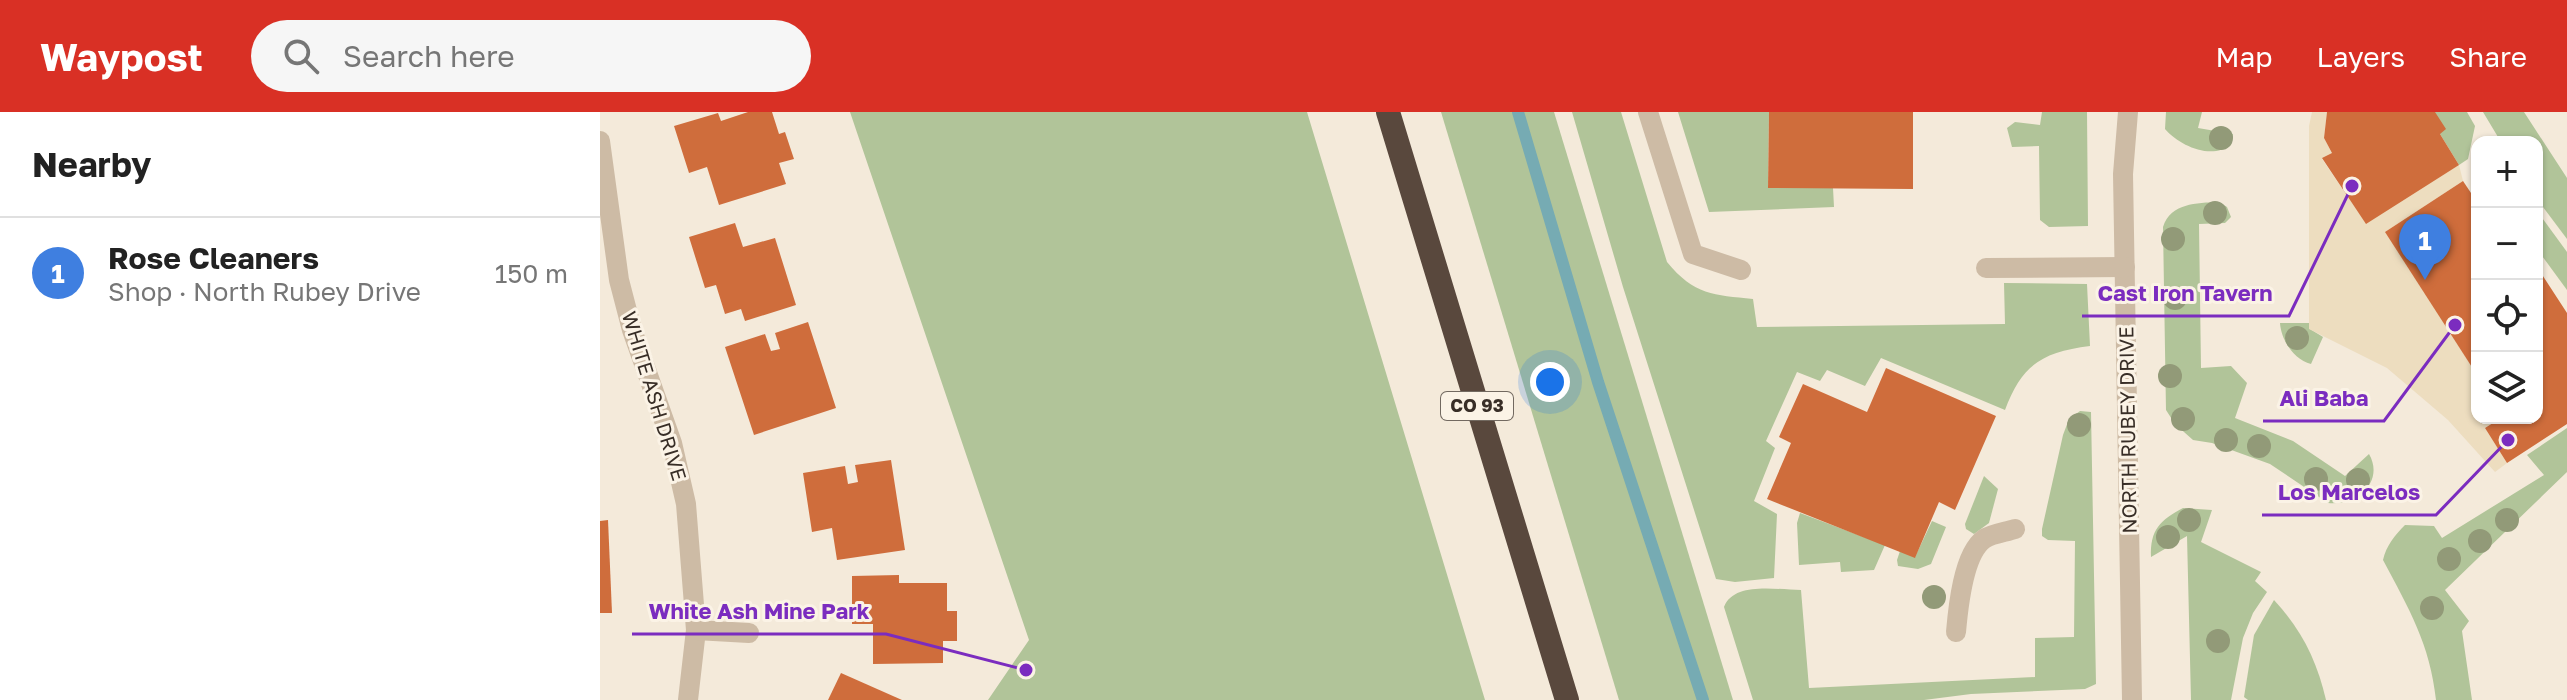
<!DOCTYPE html>
<meta charset="utf-8">
<style>
:root{--surface:#fff;--page:#f6f6f6;--text:#222;--muted:#767676;--line:#e0e0e0;--accent:#d93025}
body{margin:0;font-family:"Golos Text",sans-serif;background:var(--page);color:var(--text)}
.controls{position:absolute;right:24px;top:24px;display:grid;overflow:hidden;border-radius:16px;box-shadow:0 2px 6px #0004}
.controls button{width:72px;height:72px;display:grid;place-items:center;padding:0;border:0;border-bottom:2px solid var(--line);background:var(--surface);color:var(--text);font:40px sans-serif}
.you{position:absolute;left:950px;top:270px;width:28px;height:28px;margin:-20px;border:6px solid #fff;border-radius:50%;background:#1a73e8;box-shadow:0 0 0 12px #1a73e833}
.badge{display:grid;place-items:center;width:52px;height:52px;border-radius:50%;background:var(--accent);color:#fff;font-size:26px;font-weight:700}
.pin{position:absolute;translate:-50% -66px;filter:drop-shadow(0 2px 4px #0008)}
.pin::after{content:'';position:absolute;top:42px;width:28px;height:24px;background:inherit;clip-path:polygon(0 0,100% 0,50% 100%)}
.list{margin:0;padding:0;list-style:none}
h2{display:flex;justify-content:space-between;align-items:center;height:104px;margin:0;padding:0 32px;font-size:34px}
h2 small{font-size:26px;font-weight:400;color:var(--muted)}
.list li{display:grid;grid-template-columns:52px 1fr auto;gap:24px;align-items:center;box-sizing:border-box;height:112px;padding:0 32px;border-top:2px solid var(--line)}
.list b{display:block;font-size:30px;white-space:nowrap}
.list p{margin:0;font-size:26px;white-space:nowrap;color:var(--muted)}
.list em{font-size:26px;font-style:normal;color:var(--muted)}
.icon{flex:none;width:44px;height:44px;fill:none;stroke:currentColor;stroke-width:2;stroke-linecap:round;stroke-linejoin:round}
.map{position:relative;flex:none;width:1967px;height:588px;overflow:hidden}
header{display:flex;align-items:center;gap:48px;box-sizing:border-box;height:112px;padding:0 40px;background:var(--accent);color:#fff}
header strong{font-size:38px}
nav{display:flex;gap:44px;margin-inline-start:auto;font-size:28px}
.search{width:560px;height:72px;background:var(--page);display:flex;align-items:center;gap:20px;box-sizing:border-box;padding:0 28px;border-radius:44px;color:var(--muted);font-size:30px}
main{display:flex}
aside{flex:1;background:var(--surface)}
.map>svg:first-child{display:block}
.green{fill:#b1c499}
.plaza{fill:#edddbf}
.lines{fill:none;stroke-linecap:round;stroke-linejoin:round}
.stream{stroke:#76abb3;stroke-width:12}
.building{fill:#cf6d3c}
.minor{stroke:#cdbba5;stroke-width:20}
.highway{stroke:#59483d;stroke-width:24}
.tree{fill:#929a78}
.labels{text-anchor:middle;stroke-width:6;stroke-linejoin:round;paint-order:stroke}
.shield{fill:#fbf3e6;stroke:#726960;stroke-width:2}
.shield-label{font-size:18px;font-weight:bold;fill:#382e27}
.street-label{font-size:20px;fill:#382e27;stroke:#fbf3e6}
.leader{fill:none;stroke:#7b2cbf;stroke-width:3}
.callout-dot{fill:#7b2cbf;stroke:#fbf3e6;stroke-width:3}
.callout-label{font-size:22px;text-anchor:middle;font-weight:bold;fill:#7b2cbf;stroke:#fbf3e6;stroke-width:6;stroke-linejoin:round;paint-order:stroke}
</style>
<header>
<strong>Waypost</strong>
<div class="search"><svg class="icon" aria-label="search" viewBox="0 0 24 24"><circle cx="10" cy="10" r="6"/><path d="M15 15l6 6"/></svg>Search here</div>
<nav><a>Map</a><a>Layers</a><a>Share</a></nav>
</header>
<main>
<aside>
<h2>Nearby<small></small></h2>
<ul class="list">
<li><span class="badge" style="background:#3f7fe0">1</span><div><b>Rose Cleaners</b><p>Shop · North Rubey Drive</p></div><em>150 m</em></li>
</ul>
</aside>
<div class="map">
<svg width="1967" height="588" viewBox="0 0 1967 588">
<rect width="100%" height="100%" fill="#f4eada"/>
<!-- green -->
<g class="green">
<polygon points="250,0 707,0 885,588 388,588 429,528"/>
<polygon points="841,0 954,0 1133,588 1019,588"/>
<path d="M972,0H1021L1067,150C1094,183 1114,183 1153,187L1157,215L1405,212L1404,171L1487,172L1490,234C1443,240 1422,252 1405,298L1281,246L1265,274L1227,258L1220,269L1197,260L1166,329L1175,336L1154,389L1177,402L1174,466L1135,470L1116,467L1023,175Z"/>
<polygon points="1078,0 1169,0 1168,76 1233,76 1234,95 1109,100"/>
<polygon points="1442,0 1487,0 1488,114 1449,115 1440,108 1439,34 1412,35 1407,16 1415,10 1440,13"/>
<path d="M1566,0H1602L1598,16L1633,22L1631,33C1611,48 1580,34 1565,17Z"/>
<polygon points="1834,0 1867,0 1875,14 1868,47 1859,53 1840,22"/>
<polygon points="1883,0 1924,0 1967,66 1967,127 1937,87 1937,30 1901,30"/>
<path d="M1619,90L1627,95L1631,105L1625,111L1599,112L1601,256L1631,254L1647,271L1635,306L1693,329L1745,364L1769,342C1785,370 1756,394 1728,391L1670,352L1612,331L1593,328L1575,312L1566,298L1563,115C1571,91 1596,91 1619,90Z"/>
<polygon points="1937,99 1967,140 1967,178 1937,137"/>
<path d="M1680,211H1710V217L1723,225L1711,252C1694,248 1681,228 1680,211Z"/>
<path d="M1480,299L1491,300L1496,572L1485,577L1371,582L1324,588H1153L1124,495C1134,469 1177,478 1201,478L1209,576L1435,565V526L1474,525L1475,429L1448,428L1442,424V417L1463,323L1469,307Z"/>
<path d="M1967,316V360L1845,478L1869,509L1862,519L1872,588H1836C1830,532 1809,497 1783,448C1786,434 1795,423 1805,413L1834,414L1842,426L1944,363L1927,343Z"/>
<polygon points="1384,364 1398,377 1389,411 1374,422 1366,417 1365,412"/>
<path d="M1583,396L1612,398L1601,430L1661,460L1655,469L1667,480L1653,501L1643,526L1631,588H1591L1587,424L1551,445C1550,418 1560,408 1583,396Z"/>
<polygon points="1200,401 1285,433 1274,458 1241,460 1240,450 1199,453 1197,411"/>
<polygon points="1332,409 1346,415 1331,452 1318,457 1298,454 1297,448 1300,439 1315,445"/>
<path d="M1674,488C1702,518 1717,549 1726,588H1648L1644,585L1654,523Z"/>
</g>
<!-- plaza -->
<polygon class="plaza" points="1712,0 1727,0 1724,26 1732,41 1722,47 1765,110 1859,53 1863,69 1787,119 1877,263 1875,276 1877,306 1894,306 1896,309 1885,316 1907,351 1895,360 1848,308 1787,256 1709,217 1709,14"/>
<g class="lines">
<!-- stream -->
<polyline class="stream" points="918,0 998,270 1103,588"/>
</g>
<!-- building -->
<g class="building">
<polygon points="148,0 172,0 179,22 185,20 194,47 179,51 186,72 119,93 107,55 89,61 74,14 118,1 121,9"/>
<polygon points="1169,0 1313,0 1313,77 1168,76"/>
<polygon points="1727,0 1835,0 1846,17 1840,22 1859,53 1766,112 1722,46 1732,41 1724,26"/>
<polygon points="1863,69 1877,90 1877,263 1785,120"/>
<polygon points="135,111 143,135 175,126 196,193 145,209 141,197 125,202 116,173 105,176 89,125"/>
<polygon points="1937,155 1967,201 1967,312 1907,351 1885,316 1896,309 1894,306 1937,306"/>
<polygon points="208,210 236,296 154,323 125,235 165,222 171,239 180,237 175,221"/>
<polygon points="1286,256 1396,304 1355,398 1339,390 1315,446 1167,387 1191,331 1179,325 1203,272 1267,300"/>
<polygon points="291,348 305,438 237,448 232,416 212,420 203,361 245,354 248,372 258,370 255,353"/>
<polygon points="8,408 12,501 0,501 0,409"/>
<polygon points="299,463 299,471 347,471 347,499 357,499 357,529 343,529 343,551 273,552 273,512 252,512 252,464"/>
<polygon points="241,561 302,588 228,588"/>
</g>
<g class="lines">
<!-- minor -->
<g class="minor">
<polyline points="1048,0 1093,142 1141,158"/>
<polyline points="1528,0 1523,62 1532,588"/>
<polyline points="0,29 19,168 32,218 72,331 86,392 96,518 88,588"/>
<polyline points="1386,156 1525,155"/>
<polyline points="96,518 149,521"/>
<path d="M1356,520C1358,497 1363,442 1384,427C1391,422 1406,420 1415,417"/>
</g>
<!-- highway -->
<polyline class="highway" points="788,0 967,588"/>
</g>
<!-- trees -->
<g class="tree">
<circle cx="1621" cy="26" r="12"/>
<circle cx="1615" cy="101" r="12"/>
<circle cx="1573" cy="127" r="12"/>
<circle cx="1575" cy="186" r="12"/>
<circle cx="1697" cy="226" r="12"/>
<circle cx="1570" cy="264" r="12"/>
<circle cx="1583" cy="307" r="12"/>
<circle cx="1479" cy="313" r="12"/>
<circle cx="1626" cy="328" r="12"/>
<circle cx="1659" cy="334" r="12"/>
<circle cx="1716" cy="367" r="12"/>
<circle cx="1758" cy="368" r="12"/>
<circle cx="1589" cy="408" r="12"/>
<circle cx="1907" cy="408" r="12"/>
<circle cx="1568" cy="425" r="12"/>
<circle cx="1880" cy="429" r="12"/>
<circle cx="1849" cy="447" r="12"/>
<circle cx="1334" cy="485" r="12"/>
<circle cx="1832" cy="496" r="12"/>
<circle cx="1618" cy="529" r="12"/>
</g>
<g class="labels">
<!-- shield labels -->
<rect class="shield" x="841" y="280" width="72" height="28" rx="6"/>
<g class="shield-label">
<text x="877" y="300">CO 93</text>
</g>
<!-- street labels -->
<g class="street-label">
<text transform="translate(54 284) rotate(73)" y="7">WHITE ASH DRIVE</text>
<text transform="translate(1528 318) rotate(-91)" y="7">NORTH RUBEY DRIVE</text>
</g>
</g>
<!-- callouts -->
<path class="leader" d="M1752 74L1689 204H1482M1855 213L1784 309H1663M1908 328L1836 403H1662M426 558L286 522H32"/>
<g class="callout-dot">
<circle cx="1752" cy="74" r="8"/>
<circle cx="1855" cy="213" r="8"/>
<circle cx="1908" cy="328" r="8"/>
<circle cx="426" cy="558" r="8"/>
</g>
<g class="callout-label">
<text x="1585" y="189">Cast Iron Tavern</text>
<text x="1724" y="294">Ali Baba</text>
<text x="1749" y="388">Los Marcelos</text>
<text x="159" y="507">White Ash Mine Park</text>
</g>
</svg>
<div class="controls">
<button>+</button>
<button>−</button>
<button><svg class="icon" aria-label="locate" viewBox="0 0 24 24"><circle cx="12" cy="12" r="6"/><path d="M12 2v4M12 18v4M2 12h4M18 12h4"/></svg></button>
<button><svg class="icon" aria-label="layers" viewBox="0 0 24 24"><path d="M12 4l9 5-9 5-9-5zM3 14l9 5 9-5"/></svg></button>
</div>
<div class="you"></div>
<div class="pin badge" style="left:1825px;top:168px;background:#3f7fe0">1</div>
</div>
</main>
